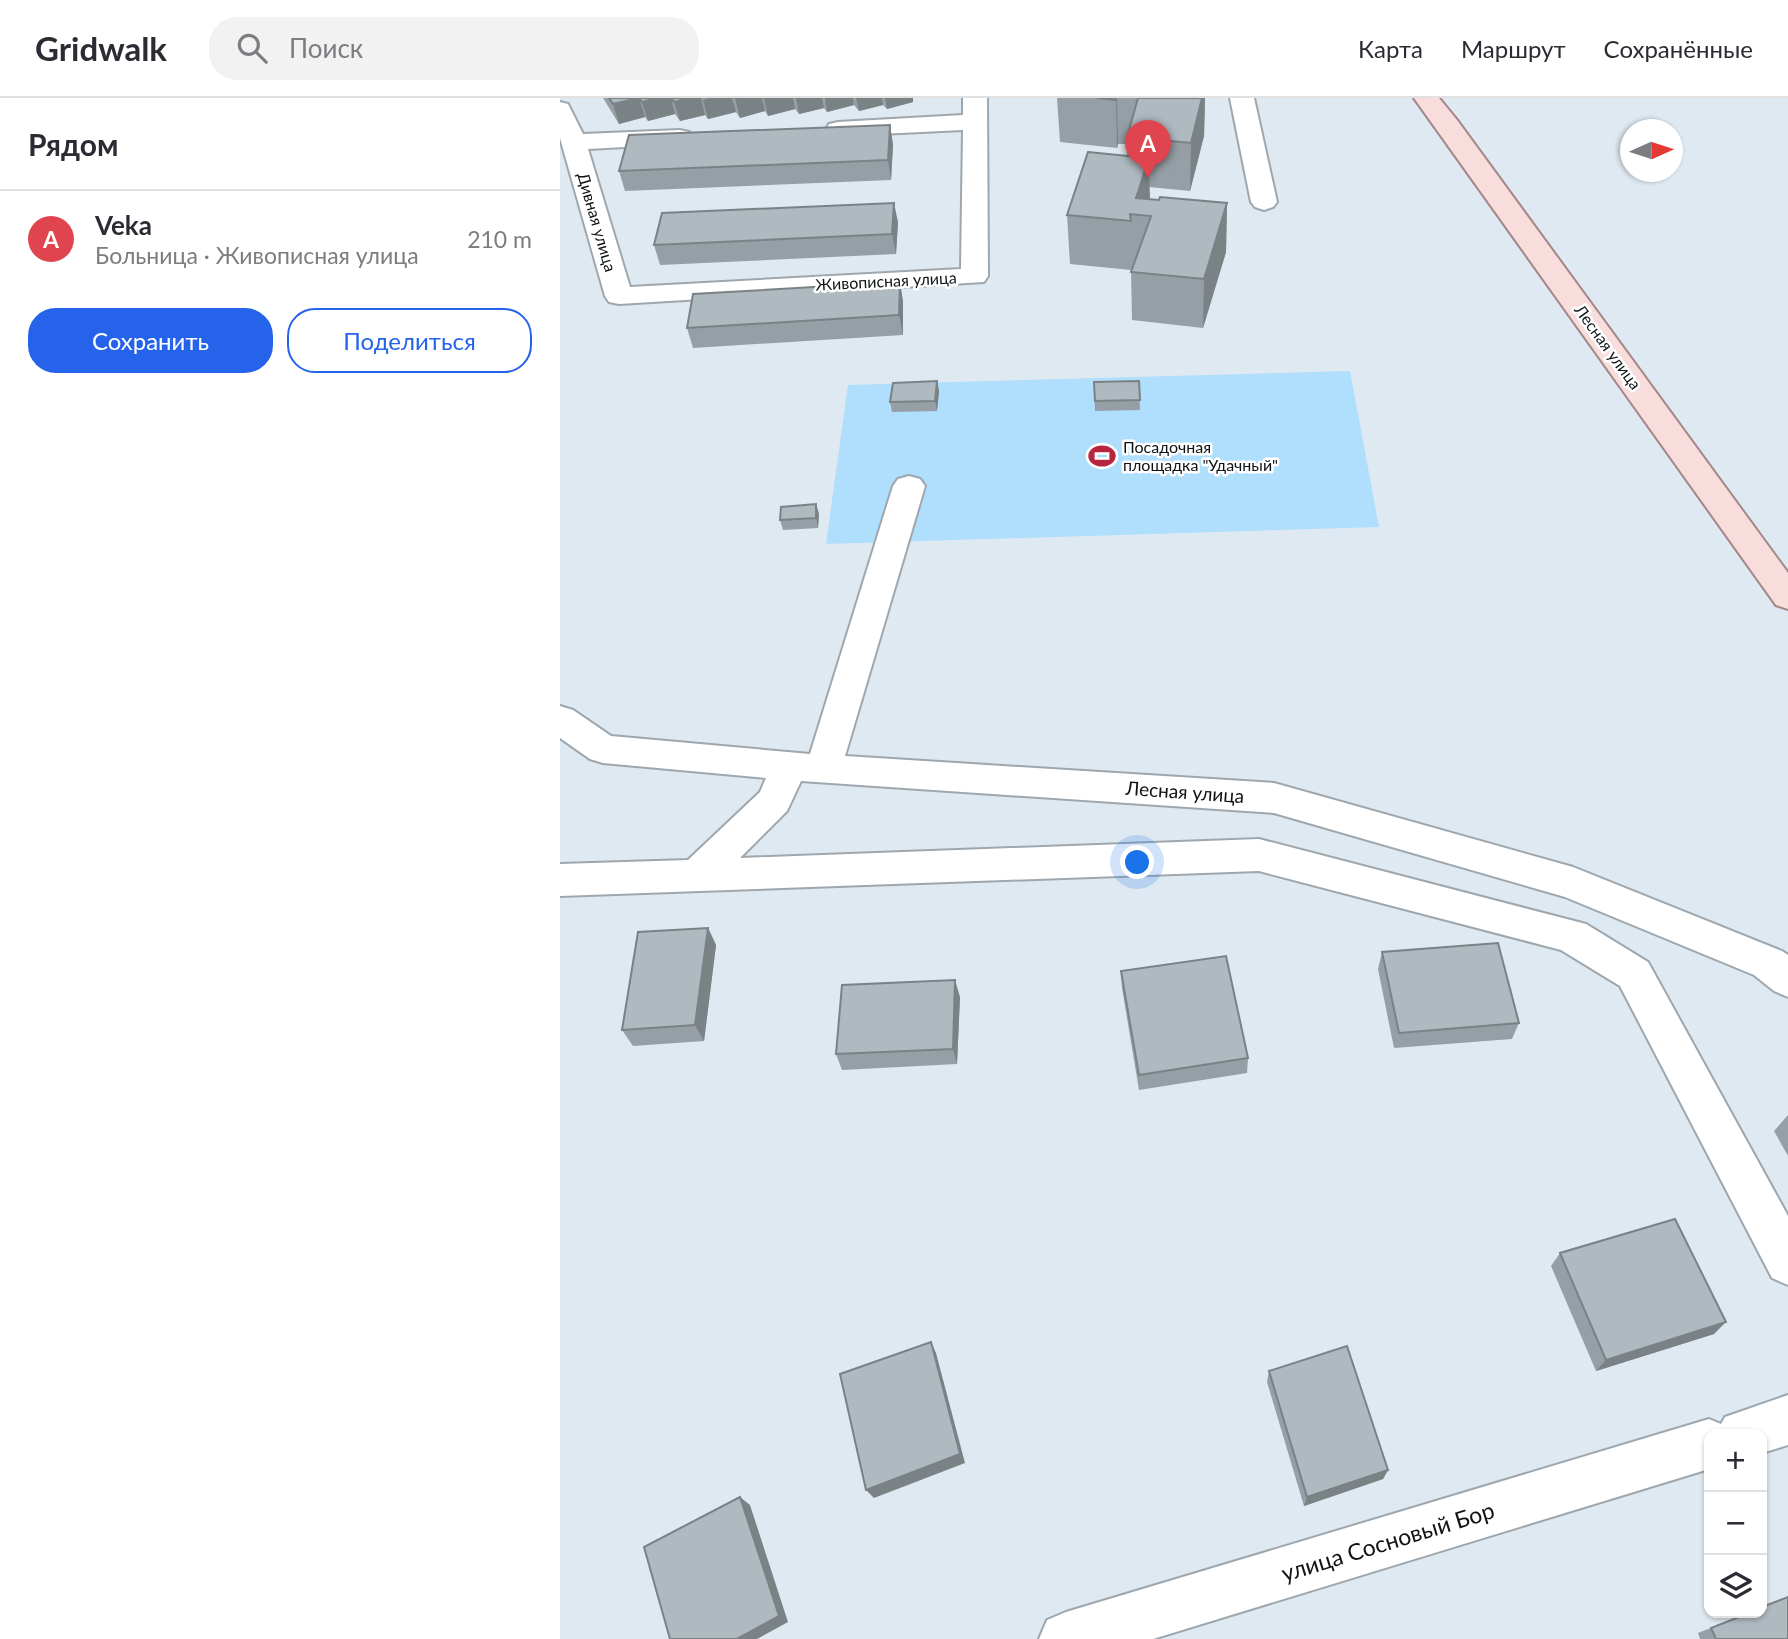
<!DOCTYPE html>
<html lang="ru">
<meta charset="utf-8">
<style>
:root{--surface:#fff;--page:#f2f2f3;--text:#2b2b33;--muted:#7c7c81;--line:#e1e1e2;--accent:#2563eb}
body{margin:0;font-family:Lato,sans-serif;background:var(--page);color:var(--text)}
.controls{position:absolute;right:21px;bottom:21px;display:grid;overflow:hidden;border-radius:14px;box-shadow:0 2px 5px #0004}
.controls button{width:63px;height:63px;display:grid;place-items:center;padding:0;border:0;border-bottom:2px solid var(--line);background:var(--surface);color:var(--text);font:35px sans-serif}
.compass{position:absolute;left:1060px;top:21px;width:63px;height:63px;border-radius:50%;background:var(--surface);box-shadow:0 2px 5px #0004;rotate:87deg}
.you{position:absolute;left:578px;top:765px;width:24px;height:24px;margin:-18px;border:5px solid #fff;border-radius:50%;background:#1a73e8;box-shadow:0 0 0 10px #1a73e833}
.badge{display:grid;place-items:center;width:46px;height:46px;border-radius:50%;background:var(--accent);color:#fff;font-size:23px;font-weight:700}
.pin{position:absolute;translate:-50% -58px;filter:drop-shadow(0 2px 4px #0008)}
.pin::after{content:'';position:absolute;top:37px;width:24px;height:21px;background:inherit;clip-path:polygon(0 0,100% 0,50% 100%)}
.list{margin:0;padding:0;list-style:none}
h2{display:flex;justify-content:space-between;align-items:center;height:91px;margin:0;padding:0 28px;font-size:30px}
h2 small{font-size:23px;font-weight:400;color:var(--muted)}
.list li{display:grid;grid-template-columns:46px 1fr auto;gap:21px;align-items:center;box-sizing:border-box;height:98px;padding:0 28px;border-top:2px solid var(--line)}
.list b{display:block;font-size:26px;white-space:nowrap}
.list p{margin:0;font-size:23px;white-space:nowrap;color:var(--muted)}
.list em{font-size:23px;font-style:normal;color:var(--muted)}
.actions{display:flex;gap:14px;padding:21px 28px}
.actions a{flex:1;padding:16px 0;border:2px solid var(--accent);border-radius:28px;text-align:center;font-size:24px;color:var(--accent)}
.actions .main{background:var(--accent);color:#fff}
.icon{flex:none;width:38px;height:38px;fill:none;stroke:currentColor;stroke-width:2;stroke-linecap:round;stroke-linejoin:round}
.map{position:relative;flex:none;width:1228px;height:1541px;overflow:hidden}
header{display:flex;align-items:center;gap:42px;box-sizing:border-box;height:98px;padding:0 35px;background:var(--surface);border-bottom:2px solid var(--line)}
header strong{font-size:33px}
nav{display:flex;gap:38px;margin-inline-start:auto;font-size:24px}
.search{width:490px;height:63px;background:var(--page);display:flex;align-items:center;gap:18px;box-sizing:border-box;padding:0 24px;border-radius:28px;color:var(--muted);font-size:26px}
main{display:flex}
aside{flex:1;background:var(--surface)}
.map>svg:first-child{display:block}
.green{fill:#b0defd}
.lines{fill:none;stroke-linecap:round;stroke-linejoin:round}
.minor-casing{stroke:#9ea7ae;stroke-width:4}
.major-casing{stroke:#a48789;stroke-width:4}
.minor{fill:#fff;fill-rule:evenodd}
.major{fill:#f9dddd;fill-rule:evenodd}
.wall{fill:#969fa5}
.shaded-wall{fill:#7a8286}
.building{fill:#afb9c0;stroke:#7a8286;stroke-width:2}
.labels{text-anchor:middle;stroke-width:5;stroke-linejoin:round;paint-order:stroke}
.far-street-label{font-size:16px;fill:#0f1315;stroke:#fff}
.far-poi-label{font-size:16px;fill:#0f1315;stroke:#fff;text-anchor:start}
.street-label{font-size:19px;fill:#0f1315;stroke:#fff}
.near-street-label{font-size:23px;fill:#0f1315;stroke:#fff}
</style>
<header>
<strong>Gridwalk</strong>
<div class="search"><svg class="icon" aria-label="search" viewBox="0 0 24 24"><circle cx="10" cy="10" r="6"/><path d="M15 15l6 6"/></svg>Поиск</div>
<nav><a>Карта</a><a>Маршрут</a><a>Сохранённые</a></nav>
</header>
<main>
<aside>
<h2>Рядом<small></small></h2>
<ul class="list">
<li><span class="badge" style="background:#e0444e">A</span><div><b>Veka</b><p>Больница · Живописная улица</p></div><em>210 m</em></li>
</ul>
<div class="actions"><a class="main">Сохранить</a><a>Поделиться</a></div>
</aside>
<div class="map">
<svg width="1228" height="1541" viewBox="0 0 1228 1541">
<rect width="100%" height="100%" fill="#dfe9f1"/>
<!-- green -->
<polygon class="green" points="790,273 819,429 266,446 288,287"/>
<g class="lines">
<defs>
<g id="minor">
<polygon points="403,0 427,0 428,178 424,184 59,206 49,204 45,198 0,40 0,4 8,6 23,36 120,32 129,34 132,39 129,44 120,46 28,51 70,189 401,171 403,32 278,38 269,36 266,31 269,26 278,24 403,17"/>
<polygon points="670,0 694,0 717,104 713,109 704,112 695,109 691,104"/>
<polygon points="349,378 360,381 365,388 285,658 714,685 1013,769 1222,853 1228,857 1228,899 1214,893 1194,877 1005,799 714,715 241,683 227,713 180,760 699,741 1026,826 1088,864 1228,1118 1228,1187 1212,1180 1060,888 1001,852 699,773 0,798 0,766 128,762 200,694 206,680 43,665 30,661 0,640 0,608 13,612 51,638 250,656 333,388 338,381"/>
<polygon points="1228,1297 1228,1347 1202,1355 1202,1336 1149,1336 1149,1371 593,1541 479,1541 487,1522 506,1514 1149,1321 1161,1326 1165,1319"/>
</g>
<polygon id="major" points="854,0 879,0 897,22 1228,475 1228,511 1216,507"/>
</defs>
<!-- minor casing -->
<use href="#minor" class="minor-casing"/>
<!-- major casing -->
<use href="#major" class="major-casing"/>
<!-- minor -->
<use href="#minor" class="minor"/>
<!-- major -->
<use href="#major" class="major"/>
</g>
<!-- wall -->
<g class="wall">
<polygon points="43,0 353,0 353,4 327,11 323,7 299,13 294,7 267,14 264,10 239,16 235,11 208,18 205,13 180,20 176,14 148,21 145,17 120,23 115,16 88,23 85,19 59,26"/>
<polygon points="497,0 645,0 644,38 630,93 589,89 590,102 667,105 666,154 643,230 572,222 571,172 510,166 507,117 567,58 567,46 558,46 557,50 500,44"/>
<polygon points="330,27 333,47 331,82 65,93 59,73"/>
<polygon points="338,124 336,156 100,167 94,147"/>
<polygon points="340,184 343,204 343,237 133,250 127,230"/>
<polygon points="377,283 379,293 377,313 332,314 330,304"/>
<polygon points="579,283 580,312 535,313 534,284"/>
<polygon points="256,406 259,416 258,430 223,432 220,422"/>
<polygon points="148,830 156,847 144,943 73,948 62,932"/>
<polygon points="822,854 959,925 952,941 834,950 818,871"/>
<polygon points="561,873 688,960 687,975 579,992 562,890"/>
<polygon points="400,899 397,966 282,972 276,956"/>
<polygon points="1228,1017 1228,1058 1214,1033"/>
<polygon points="1000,1155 1154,1236 1036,1273 991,1168"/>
<polygon points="709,1273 828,1372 823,1381 744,1408 707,1284"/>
<polygon points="1189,1515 1228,1541 1140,1541 1138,1535"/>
</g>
<!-- shaded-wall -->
<g class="shaded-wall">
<polygon points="79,0 85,19 59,26 53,6"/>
<polygon points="98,0 111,0 115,16 88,23 82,4"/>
<polygon points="129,0 141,0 145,17 120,23 114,4"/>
<polygon points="149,0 172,0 176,14 148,21 143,2"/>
<polygon points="175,0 202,0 205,13 180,20"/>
<polygon points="204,0 233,0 235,11 208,18"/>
<polygon points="236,0 262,0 264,10 239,16"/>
<polygon points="265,0 293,0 294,7 267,14"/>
<polygon points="296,0 322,0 323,7 299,13"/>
<polygon points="325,0 353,0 353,4 327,11"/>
<polygon points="556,0 557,0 558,46 557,50"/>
<polygon points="642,0 645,0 644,38 630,93 631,45"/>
<polygon points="330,27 333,47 331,82 328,62"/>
<polygon points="589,60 590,108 576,100"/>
<polygon points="334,105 338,124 336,156 332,136"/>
<polygon points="667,105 666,154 643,230 644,181"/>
<polygon points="340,184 343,204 343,237 339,217"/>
<polygon points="377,283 379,293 377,313 375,303"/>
<polygon points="256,406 259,416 258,430 256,420"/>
<polygon points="148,830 156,847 144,943 135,927"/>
<polygon points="395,882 400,899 397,966 393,951"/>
<polygon points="1166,1224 1154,1236 1036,1273 1046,1262"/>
<polygon points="371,1244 376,1255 405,1365 314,1400 306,1392"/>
<polygon points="828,1372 823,1381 744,1408 747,1399"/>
<polygon points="180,1399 190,1407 228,1524 197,1541 177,1541"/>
</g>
<!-- building -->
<g class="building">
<polygon points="49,0 78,0 53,6"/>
<polygon points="79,0 98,0 82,4"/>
<polygon points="112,0 129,0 114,4"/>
<polygon points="537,0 556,0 555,2"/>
<polygon points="578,0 642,0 631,45 567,39"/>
<polygon points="330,27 328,62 59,73 69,37"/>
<polygon points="528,54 589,60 576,100 599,102 600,99 667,105 644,181 571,174 591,118 570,116 571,123 507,117"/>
<polygon points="334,105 332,136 94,147 102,115"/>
<polygon points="340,184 339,217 127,230 133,196"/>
<polygon points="377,283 375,303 330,304 333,285"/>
<polygon points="579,283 580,302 535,303 534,284"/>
<polygon points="256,406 256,420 220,422 221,409"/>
<polygon points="148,830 135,927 62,932 78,834"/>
<polygon points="938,845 959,925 839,935 822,854"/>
<polygon points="666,858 688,960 579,977 561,873"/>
<polygon points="395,882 393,951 276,956 282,887"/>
<polygon points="1115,1121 1166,1224 1046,1262 1000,1155"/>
<polygon points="371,1244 400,1356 306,1392 280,1276"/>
<polygon points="787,1248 828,1372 747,1399 709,1273"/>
<polygon points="180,1399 219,1518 177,1541 110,1541 84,1449"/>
<polygon points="1228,1499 1228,1541 1156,1541 1151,1530 1189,1515 1202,1515 1202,1509"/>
</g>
<!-- icons -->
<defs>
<symbol id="stadium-bare" viewBox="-9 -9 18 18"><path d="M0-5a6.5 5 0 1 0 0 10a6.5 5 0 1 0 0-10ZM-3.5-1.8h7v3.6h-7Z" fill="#b72541" stroke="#fff" stroke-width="2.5" paint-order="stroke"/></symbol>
</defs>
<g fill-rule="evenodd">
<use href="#stadium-bare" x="523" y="339" width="38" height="38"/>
</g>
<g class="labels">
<!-- far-street labels -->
<g class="far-street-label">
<text transform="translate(37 124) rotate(74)" y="6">Дивная улица</text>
<text transform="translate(326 183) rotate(-3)" y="6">Живописная улица</text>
<text transform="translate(1048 249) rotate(54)" y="6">Лесная улица</text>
</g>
<!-- far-poi labels -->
<g class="far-poi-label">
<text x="563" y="355">Посадочная<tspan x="563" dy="18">площадка "Удачный"</tspan></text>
</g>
<!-- street labels -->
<g class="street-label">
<text transform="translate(625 694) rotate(4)" y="7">Лесная улица</text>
</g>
<!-- near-street labels -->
<g class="near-street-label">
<text transform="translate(828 1444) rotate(-17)" y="8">улица Сосновый Бор</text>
</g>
</g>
</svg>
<div class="controls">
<button>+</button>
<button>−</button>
<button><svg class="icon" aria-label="layers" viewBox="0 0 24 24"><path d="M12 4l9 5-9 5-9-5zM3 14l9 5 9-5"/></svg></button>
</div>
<svg class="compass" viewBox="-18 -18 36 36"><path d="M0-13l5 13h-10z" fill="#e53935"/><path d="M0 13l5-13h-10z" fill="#7c7c81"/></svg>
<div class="you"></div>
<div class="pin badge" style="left:588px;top:80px;background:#e0444e">A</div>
</div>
</main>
